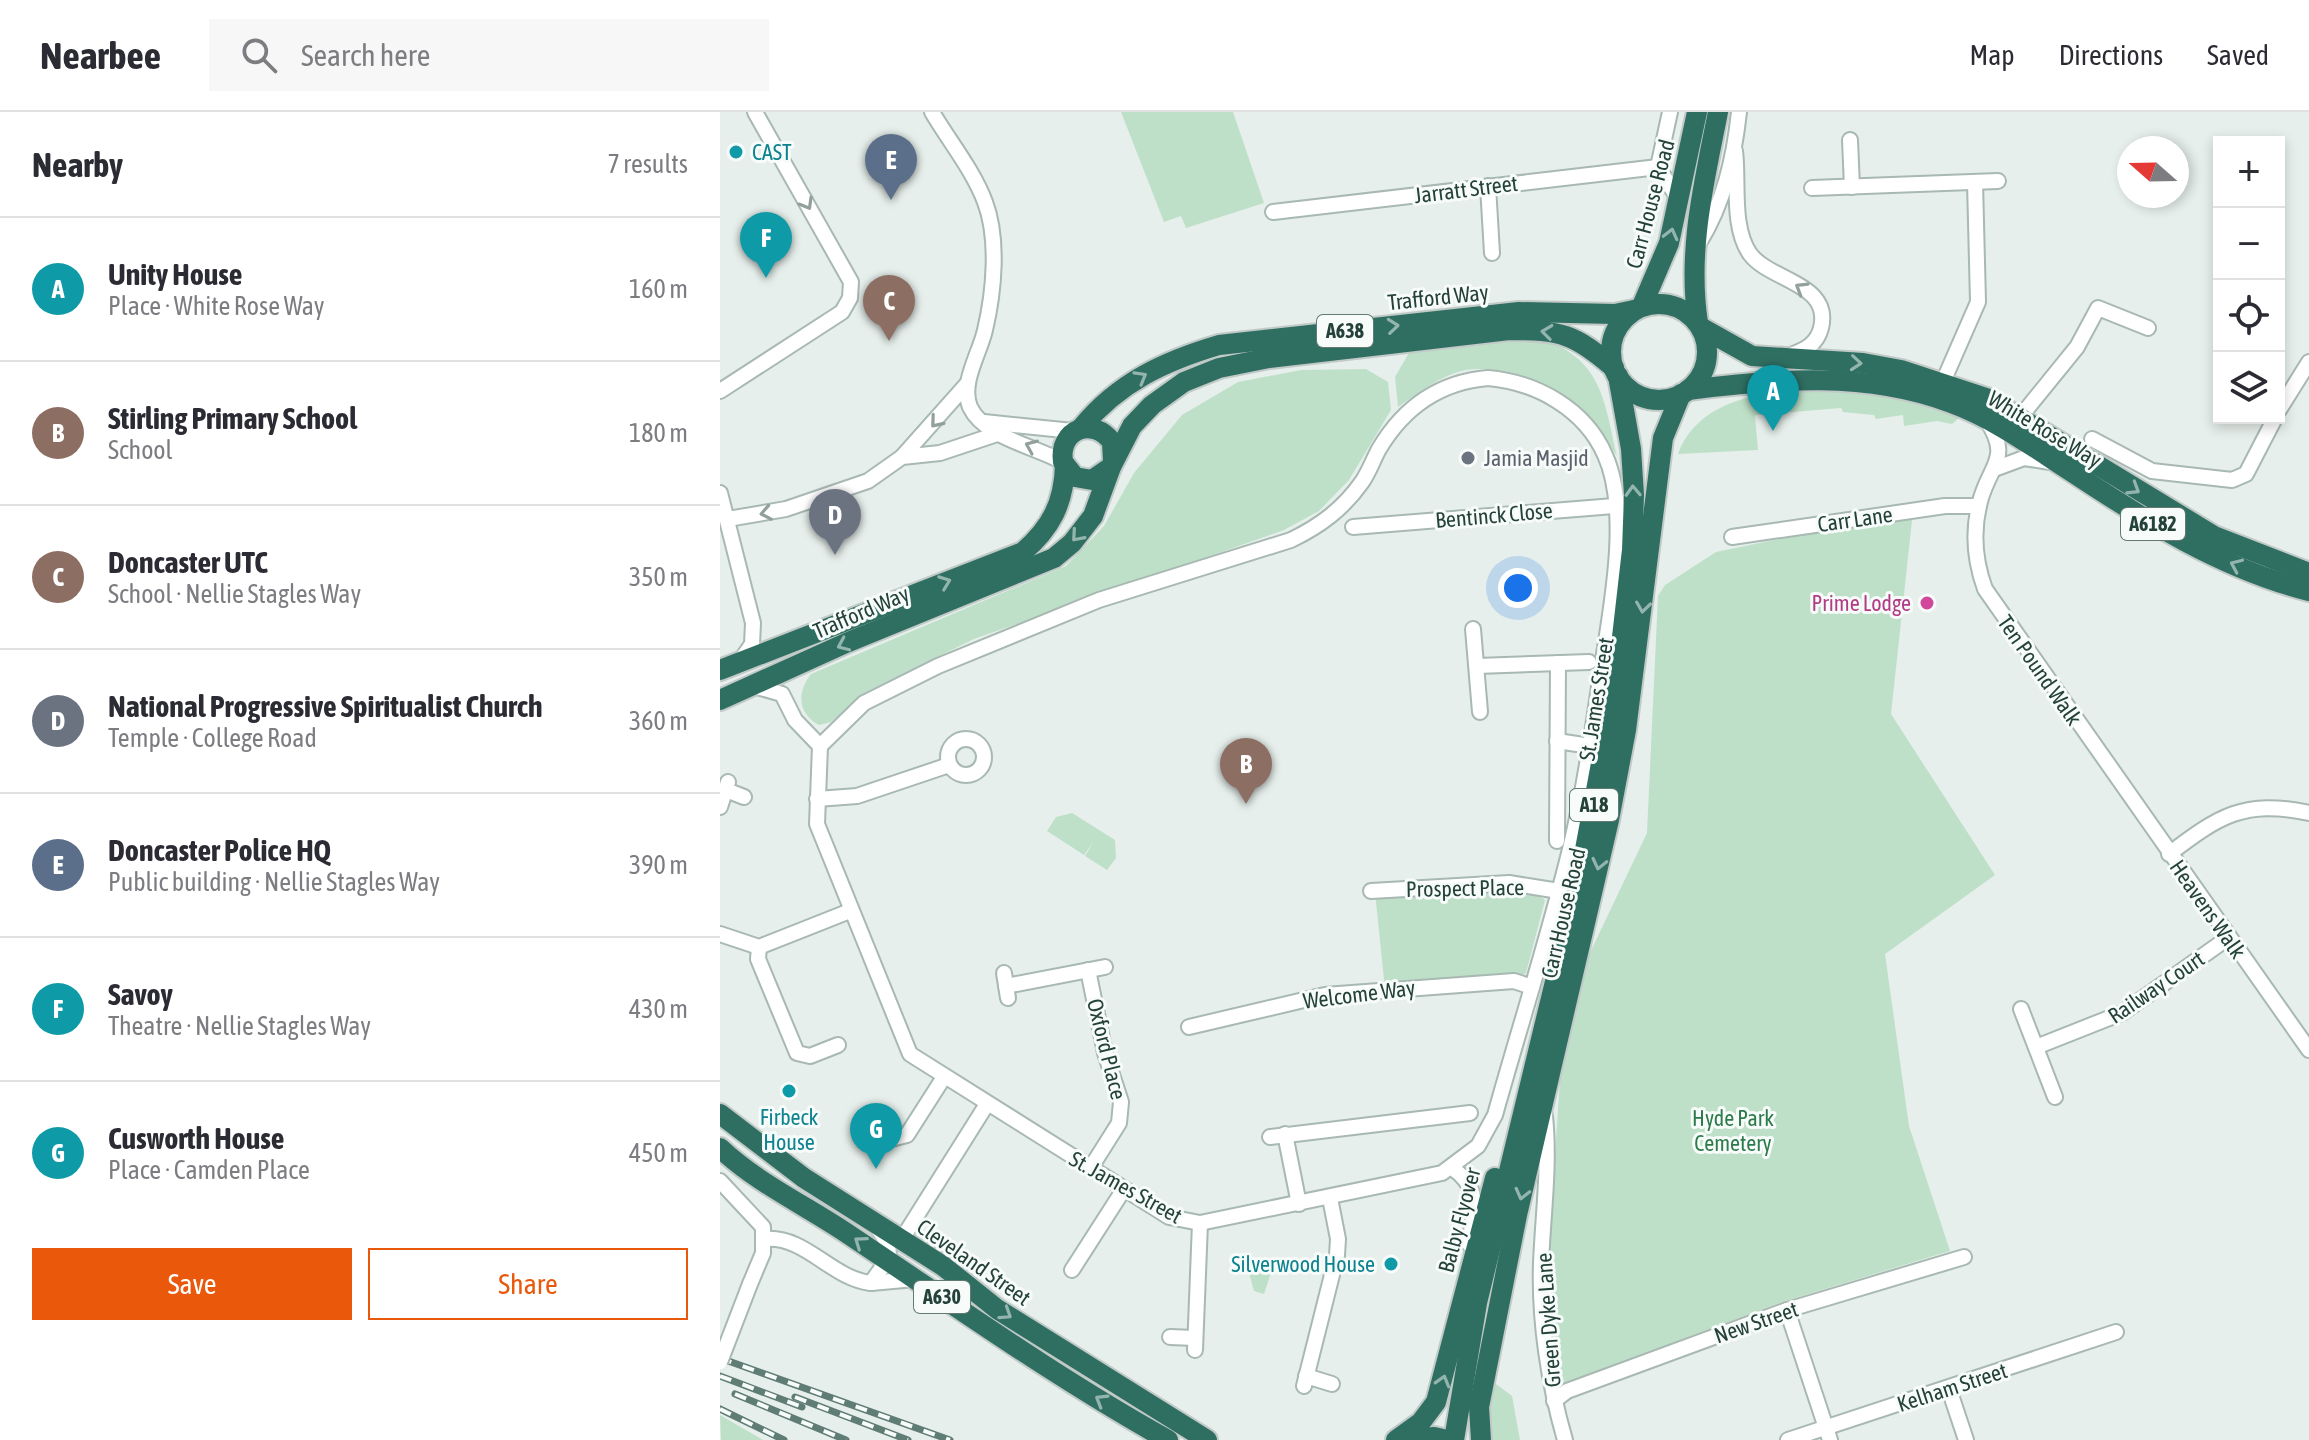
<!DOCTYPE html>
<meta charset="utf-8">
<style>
:root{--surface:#fff;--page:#f7f7f7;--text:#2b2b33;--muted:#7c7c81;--line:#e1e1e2;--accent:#ea580c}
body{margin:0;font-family:"Asap Condensed",sans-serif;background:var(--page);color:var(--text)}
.controls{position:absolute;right:24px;top:24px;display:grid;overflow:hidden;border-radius:0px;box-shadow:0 4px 12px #0003}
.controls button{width:72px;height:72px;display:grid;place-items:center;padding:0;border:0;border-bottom:2px solid var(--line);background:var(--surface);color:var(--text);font:40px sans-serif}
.compass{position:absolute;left:1397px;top:24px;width:72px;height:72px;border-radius:50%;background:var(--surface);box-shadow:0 4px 12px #0003;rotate:290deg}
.you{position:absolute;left:798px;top:476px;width:28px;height:28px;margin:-20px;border:6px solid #fff;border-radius:50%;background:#1a73e8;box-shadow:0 0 0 12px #1a73e833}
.badge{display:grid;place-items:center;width:52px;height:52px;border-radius:50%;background:var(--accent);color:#fff;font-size:26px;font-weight:700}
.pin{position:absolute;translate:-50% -66px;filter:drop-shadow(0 2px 4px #0008)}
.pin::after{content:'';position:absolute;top:42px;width:28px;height:24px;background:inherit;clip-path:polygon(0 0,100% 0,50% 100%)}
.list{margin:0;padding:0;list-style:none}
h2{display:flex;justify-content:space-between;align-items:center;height:104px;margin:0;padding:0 32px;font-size:34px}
h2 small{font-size:26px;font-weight:400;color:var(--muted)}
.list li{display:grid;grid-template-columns:52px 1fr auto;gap:24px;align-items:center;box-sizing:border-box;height:144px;padding:0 32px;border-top:2px solid var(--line)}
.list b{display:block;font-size:30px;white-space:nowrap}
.list p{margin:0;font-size:26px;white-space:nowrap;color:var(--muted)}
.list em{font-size:26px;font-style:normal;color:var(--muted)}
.actions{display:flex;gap:16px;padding:24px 32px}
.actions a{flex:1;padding:18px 0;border:2px solid var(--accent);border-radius:0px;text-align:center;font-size:28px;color:var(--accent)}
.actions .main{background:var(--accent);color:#fff}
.icon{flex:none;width:44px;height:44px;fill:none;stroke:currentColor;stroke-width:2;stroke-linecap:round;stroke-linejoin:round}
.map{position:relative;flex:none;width:1589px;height:1328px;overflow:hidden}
header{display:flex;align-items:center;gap:48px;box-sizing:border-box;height:112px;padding:0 40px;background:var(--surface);border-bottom:2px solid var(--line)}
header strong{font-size:38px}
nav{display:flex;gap:44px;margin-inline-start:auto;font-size:28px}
.search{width:560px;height:72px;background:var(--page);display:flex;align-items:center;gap:20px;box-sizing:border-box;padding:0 28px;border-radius:0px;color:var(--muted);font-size:30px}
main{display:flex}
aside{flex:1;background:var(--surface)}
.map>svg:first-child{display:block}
.green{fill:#bfe0c8}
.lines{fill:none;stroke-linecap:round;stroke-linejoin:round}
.minor-casing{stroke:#a8b8b2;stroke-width:18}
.highway-casing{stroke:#c2cac8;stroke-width:24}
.minor{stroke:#fff;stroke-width:14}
.highway{stroke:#2f6f62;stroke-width:20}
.rail-casing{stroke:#5f7d75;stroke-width:7}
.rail{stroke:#f7fbf9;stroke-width:4;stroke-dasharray:12;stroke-linecap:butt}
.minor-bridge-casing{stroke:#a8b8b2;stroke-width:18;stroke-linecap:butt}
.minor-bridge{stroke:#fff;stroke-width:14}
.oneway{stroke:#92a09c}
.oneway2{stroke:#93b5ae}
.culture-dot{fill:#0f9aa8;stroke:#f7fbf9;stroke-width:3}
.worship-dot{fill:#6b7280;stroke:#f7fbf9;stroke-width:3}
.hotel-dot{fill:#d1479c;stroke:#f7fbf9;stroke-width:3}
.labels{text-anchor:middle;stroke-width:6;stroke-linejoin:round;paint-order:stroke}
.shield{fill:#f7fbf9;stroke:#637a73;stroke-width:2}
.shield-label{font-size:20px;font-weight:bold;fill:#24423a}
.culture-label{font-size:22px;fill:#0d838f;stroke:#f7fbf9;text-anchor:start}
.street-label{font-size:22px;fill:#24423a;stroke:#f7fbf9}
.worship-label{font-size:22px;fill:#5b616d;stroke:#f7fbf9;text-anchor:start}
.hotel-label{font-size:22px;fill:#b23c85;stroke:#f7fbf9;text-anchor:end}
.park-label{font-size:22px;fill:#2d7a4b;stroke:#f7fbf9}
</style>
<header>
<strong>Nearbee</strong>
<div class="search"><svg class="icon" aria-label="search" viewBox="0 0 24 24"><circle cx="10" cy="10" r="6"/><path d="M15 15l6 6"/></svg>Search here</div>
<nav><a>Map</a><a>Directions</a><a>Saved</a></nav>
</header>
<main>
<aside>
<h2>Nearby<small>7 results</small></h2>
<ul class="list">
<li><span class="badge" style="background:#0f9aa8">A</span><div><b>Unity House</b><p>Place · White Rose Way</p></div><em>160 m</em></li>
<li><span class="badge" style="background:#8d6e63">B</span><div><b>Stirling Primary School</b><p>School</p></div><em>180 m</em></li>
<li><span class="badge" style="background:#8d6e63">C</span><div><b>Doncaster UTC</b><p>School · Nellie Stagles Way</p></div><em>350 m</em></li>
<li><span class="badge" style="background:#6b7280">D</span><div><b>National Progressive Spiritualist Church</b><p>Temple · College Road</p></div><em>360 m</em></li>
<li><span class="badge" style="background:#5c6f8a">E</span><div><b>Doncaster Police HQ</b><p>Public building · Nellie Stagles Way</p></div><em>390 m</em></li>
<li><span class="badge" style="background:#0f9aa8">F</span><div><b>Savoy</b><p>Theatre · Nellie Stagles Way</p></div><em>430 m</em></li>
<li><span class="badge" style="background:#0f9aa8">G</span><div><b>Cusworth House</b><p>Place · Camden Place</p></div><em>450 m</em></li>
</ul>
<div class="actions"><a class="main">Save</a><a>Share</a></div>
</aside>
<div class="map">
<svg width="1589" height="1328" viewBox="0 0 1589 1328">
<rect width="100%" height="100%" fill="#e6efeb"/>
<!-- green -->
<g class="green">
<polygon points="401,0 513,0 544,91 466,116 461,104 444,110"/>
<path d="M821,226C882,248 884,287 897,344C864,293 819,255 755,257C727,258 700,280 678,295L675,265L690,239Z"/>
<path d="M646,257L668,270L671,298L629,368L599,399L564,418L254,527L144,581L111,610L99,613C77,601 77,580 91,562L346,454L384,414L414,361L462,303L518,270L581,258Z"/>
<path d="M1132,276L1178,285L1239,306L1232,312L1217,309L1184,314L1183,303L1156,307L1154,303L1123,300L1121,296L1035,303L1038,338L958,342C982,276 1073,277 1132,276Z"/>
<polygon points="1193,399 1171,602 1275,763 1165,842 1189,1014 1230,1139 1065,1189 838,1274 828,1147 841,953 866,849 927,721 938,484 945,473 996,440"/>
<polygon points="352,701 395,728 396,746 387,758 365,744 374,729 364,743 327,719 336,705"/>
<polygon points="803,772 825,788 806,861 794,869 665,877 655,780"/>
<polygon points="556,1145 544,1182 534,1179 526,1150"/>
<polygon points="772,1269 792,1284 800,1328 767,1328 765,1306"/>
<polygon points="0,1303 43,1328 1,1328"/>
</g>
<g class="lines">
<defs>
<g id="minor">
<path d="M212,0C229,29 253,58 265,90C279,127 274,180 265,218C260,241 240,271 250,295C264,325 314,334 343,350"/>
<polyline points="950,0 938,55 959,88"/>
<polyline points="1130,28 1132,75"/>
<path d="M1015,39C1019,70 1011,114 1030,142C1050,169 1112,171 1101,216C1097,232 1085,238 1071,243"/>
<polyline points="768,74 772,141"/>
<polyline points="1092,76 1278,69"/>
<polyline points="553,100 938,55"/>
<path d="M979,131C1004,91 1014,46 1019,0"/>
<path d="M768,266C816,270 865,297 885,343C909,396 893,485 884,542C874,606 866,670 851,733C829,824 800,913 775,1003L758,1034L722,1061L480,1111L449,1105L190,942L97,712L100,634L144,591L218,554L379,488L571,428C600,414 623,397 642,370C649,360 653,348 659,337C684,295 720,270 768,266Z"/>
<polyline points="1223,270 1258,190 1255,70"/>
<polyline points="0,279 122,200 130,186 131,170 35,0"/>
<polyline points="1559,298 1589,250"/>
<polyline points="1301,304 1357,235 1378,196 1428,216"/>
<path d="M1266,307C1291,346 1272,350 1261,386C1252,417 1254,447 1265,477L1589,938"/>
<polyline points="264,310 353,319"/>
<polyline points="1372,327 1432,359 1512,368 1526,362 1555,306"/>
<polyline points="182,345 247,272"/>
<polyline points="1277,356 1304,346 1330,350"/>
<polyline points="0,381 33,511 32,532 21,548"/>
<polyline points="8,407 66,397 148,369 182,345 220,341 277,322"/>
<polyline points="633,415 894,394"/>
<polyline points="1012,425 1225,394 1259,394"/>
<polyline points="753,517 760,600"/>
<polyline points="757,554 869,550"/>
<polyline points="34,574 62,582 75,608 100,634"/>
<circle cx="246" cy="645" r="18"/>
<polyline points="837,629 870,634"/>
<polyline points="6,678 24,685"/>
<polyline points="97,687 137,684 229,653"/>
<polyline points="0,695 8,670"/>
<polyline points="837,729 838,551"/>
<path d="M1449,742C1499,704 1524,687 1589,701"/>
<polyline points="651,779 789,771 839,779"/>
<polyline points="0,822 39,835 130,799"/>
<polyline points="39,835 38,847 77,941 90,944 118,933"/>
<polyline points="368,858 385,941 401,990 399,1011 370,1057"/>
<polyline points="284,861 288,886"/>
<polyline points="286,874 385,855"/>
<polyline points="1301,897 1335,985"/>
<polyline points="469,915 605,883 794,869 812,875"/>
<polyline points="1316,935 1402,901 1508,826"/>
<path d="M825,1004C830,1053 823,1102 821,1151C819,1209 829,1273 845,1328"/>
<polyline points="157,1012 175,1026 187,1023 224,965"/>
<polyline points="565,1022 579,1092"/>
<polyline points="550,1025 750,1001"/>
<path d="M732,1056C762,1076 754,1100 749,1132"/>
<polyline points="0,1069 43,1115 43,1141 30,1172"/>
<path d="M46,1127C86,1124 112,1167 151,1171C167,1147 178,1143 158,1117"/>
<polyline points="182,1127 267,992"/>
<polyline points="352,1158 404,1077"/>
<polyline points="151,1171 195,1167"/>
<polyline points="1067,1198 1110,1328"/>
<polyline points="450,1225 475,1226"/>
<polyline points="475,1238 480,1111"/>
<polyline points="586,1264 612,1272"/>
<polyline points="584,1274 617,1143 618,1127 610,1086"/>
<polyline points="1229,1277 1246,1328"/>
<polyline points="834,1289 847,1279 1067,1198 1244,1145"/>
<polyline points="1068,1328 1396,1220"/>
</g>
<g id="highway">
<circle cx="939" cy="240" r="48"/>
<polyline points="922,194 949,131 977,0"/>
<path d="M978,211C967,139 984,71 998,0"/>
<polyline points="982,216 1032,244 1143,251 1181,258 1269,287 1494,424 1589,461"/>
<path d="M968,278C1057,267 1146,259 1231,291C1275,307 1313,335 1352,360C1426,409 1502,457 1589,479"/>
<path d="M362,315C399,270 445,249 499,233L799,200L895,202L914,198"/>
<path d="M391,355L372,368L355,365L343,350C338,317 373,304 392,330L393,349"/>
<path d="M0,558L303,440C331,416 344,391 345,353"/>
<path d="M0,588L126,531L334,446L352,431L373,404L391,355L412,314L432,293L464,270L499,256L549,246L789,218C841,218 855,222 894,256"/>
<polyline points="0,1002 84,1066 223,1154 277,1197 487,1328"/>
<path d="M0,1036C38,1072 89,1095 131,1124C236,1194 338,1267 448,1328"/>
<polyline points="676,1328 701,1310 716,1290 775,1066"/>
<polyline points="686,1328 714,1325 727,1328"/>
<polyline points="734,1328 757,1191 858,775 898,560 912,438 914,383 911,337 898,264"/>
<polyline points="761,1328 759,1295 797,1103 889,708 906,618 943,326 961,282"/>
</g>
</defs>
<!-- minor casing -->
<use href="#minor" class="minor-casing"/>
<!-- highway casing -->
<use href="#highway" class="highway-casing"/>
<!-- minor -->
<use href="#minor" class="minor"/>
<!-- highway -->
<use href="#highway" class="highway"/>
<defs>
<g id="rail">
<polyline points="0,1246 230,1328"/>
<polyline points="0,1264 82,1295"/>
<polyline points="15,1282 126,1328"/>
<polyline points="75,1285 188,1328"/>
<polyline points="0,1297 64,1328"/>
</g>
</defs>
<!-- rail casing -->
<use href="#rail" class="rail-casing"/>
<!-- rail -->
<use href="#rail" class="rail"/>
<defs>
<polyline id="minor-bridge" points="0,1250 30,1172"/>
</defs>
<!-- minor-bridge casing -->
<use href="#minor-bridge" class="minor-bridge-casing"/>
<!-- minor-bridge -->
<use href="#minor-bridge" class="minor-bridge"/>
</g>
<!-- one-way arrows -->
<defs><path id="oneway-chevron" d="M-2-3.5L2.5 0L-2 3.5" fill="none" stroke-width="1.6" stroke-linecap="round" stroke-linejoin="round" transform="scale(2)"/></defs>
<g class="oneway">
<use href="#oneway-chevron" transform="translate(87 92) rotate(60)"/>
<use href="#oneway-chevron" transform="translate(1081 176) rotate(-149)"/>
<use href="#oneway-chevron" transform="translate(216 310) rotate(130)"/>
<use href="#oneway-chevron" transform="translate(311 334) rotate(-157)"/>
<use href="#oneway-chevron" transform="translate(46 401) rotate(169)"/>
</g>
<g class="oneway2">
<use href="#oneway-chevron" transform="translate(951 122) rotate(-76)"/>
<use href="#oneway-chevron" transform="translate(673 214) rotate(-6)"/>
<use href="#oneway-chevron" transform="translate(827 220) rotate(-173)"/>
<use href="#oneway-chevron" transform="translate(1136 251) rotate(5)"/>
<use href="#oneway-chevron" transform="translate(421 265) rotate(-30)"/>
<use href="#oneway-chevron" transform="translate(1414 377) rotate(32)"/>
<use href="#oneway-chevron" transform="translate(913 379) rotate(-92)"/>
<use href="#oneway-chevron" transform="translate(357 424) rotate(131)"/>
<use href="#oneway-chevron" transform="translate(1516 453) rotate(-156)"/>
<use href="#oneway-chevron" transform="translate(225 470) rotate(-21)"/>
<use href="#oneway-chevron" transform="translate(923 495) rotate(98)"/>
<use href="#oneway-chevron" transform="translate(123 533) rotate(156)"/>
<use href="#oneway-chevron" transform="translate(879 752) rotate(103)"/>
<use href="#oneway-chevron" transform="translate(802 1082) rotate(104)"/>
<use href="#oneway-chevron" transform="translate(140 1130) rotate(-145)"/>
<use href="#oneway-chevron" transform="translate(286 1202) rotate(33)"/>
<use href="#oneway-chevron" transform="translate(723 1269) rotate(-74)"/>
<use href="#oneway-chevron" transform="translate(381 1288) rotate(-149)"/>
</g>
<!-- markers -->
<g class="culture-dot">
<circle cx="16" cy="40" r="8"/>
<circle cx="69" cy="979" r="8"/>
<circle cx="671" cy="1152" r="8"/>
</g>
<circle class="worship-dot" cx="748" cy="346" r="8"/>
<circle class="hotel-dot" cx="1207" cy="491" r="8"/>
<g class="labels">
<!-- shield labels -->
<g class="shield">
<rect x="597" y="203" width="56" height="32" rx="6"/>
<rect x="1401" y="396" width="64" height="32" rx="6"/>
<rect x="850" y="677" width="48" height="32" rx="6"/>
<rect x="194" y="1169" width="56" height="32" rx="6"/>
</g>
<g class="shield-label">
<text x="625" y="226">A638</text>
<text x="1433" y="419">A6182</text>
<text x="874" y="700">A18</text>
<text x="222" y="1192">A630</text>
</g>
<!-- culture labels -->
<g class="culture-label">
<text x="32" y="48">CAST</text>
<text x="69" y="1013" text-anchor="middle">Firbeck<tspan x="69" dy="25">House</tspan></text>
<text x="655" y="1160" text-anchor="end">Silverwood House</text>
</g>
<!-- street labels -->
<g class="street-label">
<text transform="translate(746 77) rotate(-7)" y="8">Jarratt Street</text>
<text transform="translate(930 92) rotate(-75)" y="8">Carr House Road</text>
<text transform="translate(718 185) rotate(-6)" y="8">Trafford Way</text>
<text transform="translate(1325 317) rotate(31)" y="8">White Rose Way</text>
<text transform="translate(774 403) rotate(-5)" y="8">Bentinck Close</text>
<text transform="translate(1135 407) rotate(-8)" y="8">Carr Lane</text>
<text transform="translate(141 500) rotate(-23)" y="8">Trafford Way</text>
<text transform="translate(1320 558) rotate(55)" y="8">Ten Pound Walk</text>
<text transform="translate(876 587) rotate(-81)" y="8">St. James Street</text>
<text transform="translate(745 776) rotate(-1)" y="8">Prospect Place</text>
<text transform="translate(1488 797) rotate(55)" y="8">Heavens Walk</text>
<text transform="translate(843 801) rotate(-77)" y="8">Carr House Road</text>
<text transform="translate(1436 875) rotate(-34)" y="8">Railway Court</text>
<text transform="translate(639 882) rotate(-7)" y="8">Welcome Way</text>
<text transform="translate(387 937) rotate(76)" y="8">Oxford Place</text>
<text transform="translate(406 1075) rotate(29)" y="8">St. James Street</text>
<text transform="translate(739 1108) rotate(-75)" y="8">Balby Flyover</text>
<text transform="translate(254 1150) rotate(35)" y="8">Cleveland Street</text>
<text transform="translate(828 1208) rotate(-94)" y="8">Green Dyke Lane</text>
<text transform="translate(1036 1210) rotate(-19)" y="8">New Street</text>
<text transform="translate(1232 1275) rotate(-18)" y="8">Kelham Street</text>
</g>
<!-- worship labels -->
<g class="worship-label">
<text x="764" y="354">Jamia Masjid</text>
</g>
<!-- hotel labels -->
<g class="hotel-label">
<text x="1191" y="499">Prime Lodge</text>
</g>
<!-- park labels -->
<g class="park-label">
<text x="1013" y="1014">Hyde Park<tspan x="1013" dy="25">Cemetery</tspan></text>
</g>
</g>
</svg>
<div class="controls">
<button>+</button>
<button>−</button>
<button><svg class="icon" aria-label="locate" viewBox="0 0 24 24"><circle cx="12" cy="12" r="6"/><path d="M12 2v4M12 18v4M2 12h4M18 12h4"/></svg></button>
<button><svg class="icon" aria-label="layers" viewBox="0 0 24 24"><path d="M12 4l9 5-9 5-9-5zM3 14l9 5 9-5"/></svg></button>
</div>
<svg class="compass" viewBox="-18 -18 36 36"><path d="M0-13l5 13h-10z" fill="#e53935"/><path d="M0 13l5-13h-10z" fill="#7c7c81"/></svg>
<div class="you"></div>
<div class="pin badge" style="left:1053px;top:319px;background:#0f9aa8">A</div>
<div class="pin badge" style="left:526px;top:692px;background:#8d6e63">B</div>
<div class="pin badge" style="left:169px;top:229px;background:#8d6e63">C</div>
<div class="pin badge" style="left:115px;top:443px;background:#6b7280">D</div>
<div class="pin badge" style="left:171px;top:88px;background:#5c6f8a">E</div>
<div class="pin badge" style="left:46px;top:166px;background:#0f9aa8">F</div>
<div class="pin badge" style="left:156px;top:1057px;background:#0f9aa8">G</div>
</div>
</main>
